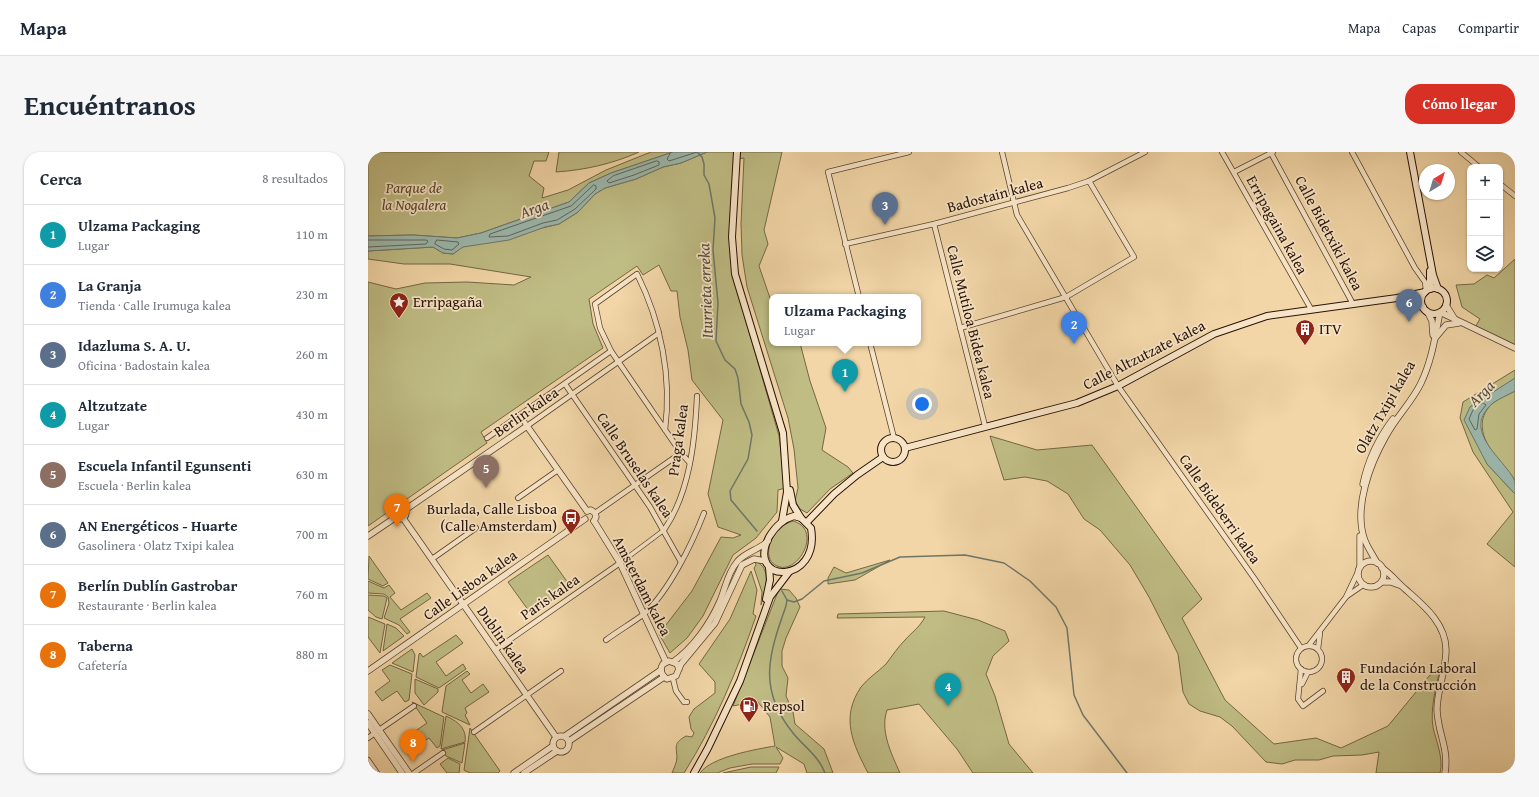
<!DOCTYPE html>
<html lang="es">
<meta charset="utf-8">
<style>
:root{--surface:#fff;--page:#f6f6f7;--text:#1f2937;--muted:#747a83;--line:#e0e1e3;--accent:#d93025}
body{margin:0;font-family:"Gentium Book Plus",serif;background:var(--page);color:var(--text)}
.controls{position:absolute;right:12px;top:12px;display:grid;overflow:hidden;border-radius:8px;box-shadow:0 1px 3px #0004}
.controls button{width:36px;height:36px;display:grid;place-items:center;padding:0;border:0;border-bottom:1px solid var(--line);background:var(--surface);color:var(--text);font:20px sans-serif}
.compass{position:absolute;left:1051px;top:12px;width:36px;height:36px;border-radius:50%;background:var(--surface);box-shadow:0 1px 3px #0004;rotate:38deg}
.you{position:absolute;left:554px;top:252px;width:14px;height:14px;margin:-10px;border:3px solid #fff;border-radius:50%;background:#1a73e8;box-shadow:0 0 0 6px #1a73e833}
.badge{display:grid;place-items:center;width:26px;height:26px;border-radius:50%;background:var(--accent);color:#fff;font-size:13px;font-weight:700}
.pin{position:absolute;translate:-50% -33px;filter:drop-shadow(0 1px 2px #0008)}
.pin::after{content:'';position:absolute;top:21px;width:14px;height:12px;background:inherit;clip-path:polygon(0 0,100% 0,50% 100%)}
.popup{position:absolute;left:401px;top:142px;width:152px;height:52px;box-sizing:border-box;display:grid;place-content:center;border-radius:8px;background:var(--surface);filter:drop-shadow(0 1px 3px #0005);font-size:13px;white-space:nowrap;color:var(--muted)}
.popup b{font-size:15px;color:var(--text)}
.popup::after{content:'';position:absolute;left:50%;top:100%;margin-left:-8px;border:8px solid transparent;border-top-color:var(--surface)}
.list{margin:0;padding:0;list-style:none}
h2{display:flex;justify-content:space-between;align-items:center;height:52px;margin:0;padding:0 16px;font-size:17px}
h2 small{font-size:13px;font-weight:400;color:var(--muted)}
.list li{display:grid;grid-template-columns:26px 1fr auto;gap:12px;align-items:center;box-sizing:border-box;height:60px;padding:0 16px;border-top:1px solid var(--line)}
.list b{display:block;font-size:15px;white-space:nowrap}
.list p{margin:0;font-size:13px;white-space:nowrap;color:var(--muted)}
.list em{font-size:13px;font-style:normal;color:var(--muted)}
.icon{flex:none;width:22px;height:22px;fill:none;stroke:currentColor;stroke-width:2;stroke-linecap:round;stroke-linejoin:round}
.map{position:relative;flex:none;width:1147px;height:621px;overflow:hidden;border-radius:16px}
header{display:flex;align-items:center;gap:24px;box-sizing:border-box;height:56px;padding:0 20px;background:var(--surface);border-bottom:1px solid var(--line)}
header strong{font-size:19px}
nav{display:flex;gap:22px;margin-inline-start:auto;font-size:14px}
.intro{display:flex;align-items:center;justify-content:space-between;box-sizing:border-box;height:96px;padding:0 24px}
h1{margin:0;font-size:28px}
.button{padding:10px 18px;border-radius:16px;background:var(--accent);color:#fff;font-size:14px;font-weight:700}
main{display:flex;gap:24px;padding:0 24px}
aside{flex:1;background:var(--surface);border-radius:16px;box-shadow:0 1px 3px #0004}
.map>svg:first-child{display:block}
.green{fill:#bfbc84;stroke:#746745}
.water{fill:#9cb8ad;stroke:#6e766a}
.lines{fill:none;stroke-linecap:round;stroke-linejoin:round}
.shore{stroke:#62655a;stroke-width:1}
.stream{stroke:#6e766a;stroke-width:1.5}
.pedestrian-casing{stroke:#5a432e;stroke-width:5}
.minor-casing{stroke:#5a432e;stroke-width:6}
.tertiary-casing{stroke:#5a432e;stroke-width:7}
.secondary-casing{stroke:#281206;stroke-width:8}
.pedestrian{stroke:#f7e4c6;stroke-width:3.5}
.minor{stroke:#f7e4c6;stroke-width:4.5}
.tertiary{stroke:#f7e4c6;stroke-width:5.5}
.secondary{stroke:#f7e4c6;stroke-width:6}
.labels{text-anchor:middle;stroke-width:3.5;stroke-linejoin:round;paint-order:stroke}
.park-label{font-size:15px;font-style:italic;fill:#55452c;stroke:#f7e4c6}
.street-label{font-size:15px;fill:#281206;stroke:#f7e4c6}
.poi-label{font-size:15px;fill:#281206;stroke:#f7e4c6;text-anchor:start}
.water-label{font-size:16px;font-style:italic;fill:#514c40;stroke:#f7e4c6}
</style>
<header>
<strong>Mapa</strong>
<nav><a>Mapa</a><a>Capas</a><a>Compartir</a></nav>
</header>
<div class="intro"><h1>Encuéntranos</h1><a class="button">Cómo llegar</a></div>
<main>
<aside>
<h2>Cerca<small>8 resultados</small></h2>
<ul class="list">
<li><span class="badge" style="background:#0f9aa8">1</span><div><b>Ulzama Packaging</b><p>Lugar</p></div><em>110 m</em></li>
<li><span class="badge" style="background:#3f7fe0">2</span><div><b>La Granja</b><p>Tienda · Calle Irumuga kalea</p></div><em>230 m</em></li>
<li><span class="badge" style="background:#5c6f8a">3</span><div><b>Idazluma S. A. U.</b><p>Oficina · Badostain kalea</p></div><em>260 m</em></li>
<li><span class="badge" style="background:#0f9aa8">4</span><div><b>Altzutzate</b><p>Lugar</p></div><em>430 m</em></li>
<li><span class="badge" style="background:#8d6e63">5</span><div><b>Escuela Infantil Egunsenti</b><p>Escuela · Berlin kalea</p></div><em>630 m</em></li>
<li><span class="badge" style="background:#5c6f8a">6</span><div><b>AN Energéticos - Huarte</b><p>Gasolinera · Olatz Txipi kalea</p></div><em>700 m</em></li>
<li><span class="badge" style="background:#e8710a">7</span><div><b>Berlín Dublín Gastrobar</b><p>Restaurante · Berlin kalea</p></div><em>760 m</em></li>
<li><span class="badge" style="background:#e8710a">8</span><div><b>Taberna</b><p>Cafetería</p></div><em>880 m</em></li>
</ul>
</aside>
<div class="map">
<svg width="1147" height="621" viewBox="0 0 1147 621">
<rect width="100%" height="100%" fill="#f2d6a7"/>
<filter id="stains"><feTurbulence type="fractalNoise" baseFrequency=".005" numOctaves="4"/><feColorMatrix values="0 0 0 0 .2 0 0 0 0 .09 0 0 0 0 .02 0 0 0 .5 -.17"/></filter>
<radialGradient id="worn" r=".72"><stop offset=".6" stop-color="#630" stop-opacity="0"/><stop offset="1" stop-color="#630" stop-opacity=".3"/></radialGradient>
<!-- green -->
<g class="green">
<polygon points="0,0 181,0 178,9 166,9 161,24 176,36 174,46 200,38 238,18 283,0 305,0 243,21 221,31 201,50 113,81 89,86 45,83 0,84"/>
<path d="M191,0H271C244,12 217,18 188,20Z"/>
<polygon points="339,0 414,0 396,78 400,92 391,114 404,152 404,191 432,191 442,229 458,276 454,298 480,315 485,321 462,337 439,361 432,357 427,349 430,336 426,297 420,266 379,135 374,103 373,72 376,6 369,7 366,127 411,284 417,336 410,338 409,360 388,386 365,403 335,464 319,486 302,501 291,482 324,439 353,385 365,386 373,383 350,375 340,342 355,268 324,228 320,198 312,165 309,139 303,139 291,113 275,123 269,114 221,147 225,172 235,196 113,280 119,291 36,349 25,351 20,360 0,374 0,130 28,137 57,131 99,130 146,133 163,125 82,112 36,112 0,107 0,99 65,95 75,101 85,102 94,95 191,72 210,60 227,42 237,36 268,27 295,15 313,11"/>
<polygon points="1147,107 1147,196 1106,177 1112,167 1094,155 1088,133 1106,132 1119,123 1126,126"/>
<polygon points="1147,218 1147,226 1145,228 1102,255 1119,312 1147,342 1147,415 1119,392 1145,360 1105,300 1092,266 1095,250"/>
<path d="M1147,239V328C1130,308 1097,276 1125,251C1131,246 1140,243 1147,239Z"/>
<path d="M622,284L669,298L724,293L834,447L814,466L857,548L906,592L948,586L973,596L1020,574L1062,523L1072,517C1068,535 1062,557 1065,575C1068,589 1076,607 1072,621H1008L1011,600L994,603L965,604L951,608H927L914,612L898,610L864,574L852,565L832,559L821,552L815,540L810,502L781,445L762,413L732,378L716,367L700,342L679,329L657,325L636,328Z"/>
<path d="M425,369C456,378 429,424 409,414C395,408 401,388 409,379C413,374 419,371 425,369Z"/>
<polygon points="180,403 203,435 163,462 140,430"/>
<polygon points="1,404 20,431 15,434 0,427"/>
<polygon points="522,408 487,428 460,432 460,426 466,415 478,421"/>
<path d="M387,409C405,416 397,439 393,453L394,440L386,416L388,413Z"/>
<path d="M383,419L389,438L385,462L388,464C369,519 347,572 316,621H304C306,616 309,610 309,605C308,593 306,591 318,584L324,585L326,581L323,577L321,565L326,557L347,541V530L331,512L362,467Z"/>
<polygon points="0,429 16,436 21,433 27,441 22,445 33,458 59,441 63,446 32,467 42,480 39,482 31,473 16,466 21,451 20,445 16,442 0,441"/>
<path d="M411,437L421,438L428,446L432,455L418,486L414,499V514L420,526L418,544L425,560L427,572L456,597L465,621H439L436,612L408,595L415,606L412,612H384L362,616L349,621H332C343,605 389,597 407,594L402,565L389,549L365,554Z"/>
<polygon points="0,443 16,444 19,446 14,467 8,465 0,458"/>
<path d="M576,459L610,468L637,479L641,489L625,504L618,522L627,544L641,592L665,621H605L589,597L551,552L519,558C512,579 523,601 532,621H500C485,592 472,566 493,535C500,526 510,520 518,512C524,504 530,495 537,488C544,480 551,476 557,465L469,466L470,462Z"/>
<polygon points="0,465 17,472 12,501 0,485"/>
<polygon points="19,472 28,476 36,484 15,499"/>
<polygon points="88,483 95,491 68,510 78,524 95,512 98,517 71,536 48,525 51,502 52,501 55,505"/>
<polygon points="44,497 47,503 45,520 24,511"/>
<polygon points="22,513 44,522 41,548 37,550 29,539 14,549 7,540 22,529 14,518"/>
<polygon points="99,519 102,522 94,528 103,541 115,532 121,540 97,556 99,561 97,563 102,573 74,560 78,534"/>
<polygon points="47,527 70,537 70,540 56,553 47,541"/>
<polygon points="44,550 76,565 72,594 69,596 61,586 51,592 45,584 41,586 40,584 59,571"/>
<path d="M78,564C89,569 99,576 97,590L73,597Z"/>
<polygon points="102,576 132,619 130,621 102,621 96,618"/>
<polygon points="97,591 94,611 78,604 74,598"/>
<polygon points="80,606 92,612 91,621 79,621 72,612"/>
<polygon points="383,615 411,615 408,621 355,621"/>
</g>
<!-- water -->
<g class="water">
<polygon points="305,0 339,0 313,11 295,15 268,27 237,36 227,42 210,60 191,72 177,75 141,88 95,95 85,102 75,101 65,95 0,99 0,84 45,83 89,86 113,81 201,50 221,31 243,21"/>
<path d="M1147,226V239C1140,243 1132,246 1125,251C1093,278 1133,304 1146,327C1147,331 1147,338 1147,342L1119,312L1096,268L1102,255Z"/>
</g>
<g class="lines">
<!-- shore -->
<g class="shore">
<polyline points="303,0 299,7 301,9 329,0"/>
<polygon points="289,9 291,10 291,13 266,23 241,31 239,29 245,24"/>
<polygon points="226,33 228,34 228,37 207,57 189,68 175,71 140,84 121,85 122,82 203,54"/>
<polyline points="0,88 58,88 60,89 58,92 0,95"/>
<polygon points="69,88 90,90 91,92 84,98 76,97 67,92"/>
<polygon points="1115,251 1118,253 1111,262 1109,277 1107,278 1101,267 1105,258"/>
</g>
<!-- stream -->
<g class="stream">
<polyline points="329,0 334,5 336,12 336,23 341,32 347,66 345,98 350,151 348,189 357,208 367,217 370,226 373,252 381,270 384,283 380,307 362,339 363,348 389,379"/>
<path d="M414,439L419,448L418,454C401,502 389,537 425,581C436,595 450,603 457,621"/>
<polyline points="419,448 426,450 434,447 456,429 494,421 532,405 597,403 636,411 662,429 688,455 699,476 706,543 715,563 759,621"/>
</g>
<defs>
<polyline id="pedestrian" points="252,411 296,378"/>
<g id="minor">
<polyline points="634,0 649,63 750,234 886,426 933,496"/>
<polyline points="854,0 943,157"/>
<polyline points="984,0 1047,116 1057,130 1058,139"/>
<polyline points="1093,0 1111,15"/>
<polyline points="903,1 985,152"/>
<polyline points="866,20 905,0"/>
<polyline points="1132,32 1147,44"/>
<polyline points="566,72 617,274"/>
<polyline points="477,92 566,72 700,36 721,29 777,0"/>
<polyline points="491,145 460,20 541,0"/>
<polyline points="592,176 698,145 766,105 721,29"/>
<polyline points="502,191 526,286"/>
<polyline points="197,232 282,355 313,410"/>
<polyline points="152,263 159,274 291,181"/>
<path d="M297,278C304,225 293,170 269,122L227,152L232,176L243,199L313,301L321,310"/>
<polyline points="119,286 243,199"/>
<polyline points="150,346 190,318"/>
<polyline points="227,361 313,301"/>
<path d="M296,378C322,340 327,289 329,244"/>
<polyline points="64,407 108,376"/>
<polyline points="979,444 995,433"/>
<path d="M238,488C250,479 264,471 276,462C301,439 324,392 336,361"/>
<polyline points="941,493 978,445 989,422"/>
<circle cx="941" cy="507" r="13"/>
<polyline points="950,497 952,481"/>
<polyline points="127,498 252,411"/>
<polyline points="933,517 930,547 935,554 955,539"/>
<polyline points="305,527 308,539 316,550 319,550"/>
<polyline points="934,532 940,520"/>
<polyline points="11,578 46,554"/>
<polyline points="106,580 193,519"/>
<polyline points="0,586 7,581"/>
<polyline points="0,608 9,621"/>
<polyline points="46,621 75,601"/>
</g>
<g id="tertiary">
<polyline points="1078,153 1086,166"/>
<polyline points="1059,159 1064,169 1065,183"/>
<polyline points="1068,185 1078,173 1091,171"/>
<path d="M995,332C1000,308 1010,287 1025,267"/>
<circle cx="32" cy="361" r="6"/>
<polyline points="37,358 159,274 219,359"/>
<polyline points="219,359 223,358 227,361 228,365 226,369"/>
<polyline points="35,366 188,585"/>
<polyline points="226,369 252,411 298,510"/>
<polyline points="0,384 28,365"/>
<circle cx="1003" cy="422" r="13"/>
<path d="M1009,411C1005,403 999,395 996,386C986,354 1002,312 1018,284C1028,265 1044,250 1053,231C1064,208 1067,185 1072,160L1147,196"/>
<polyline points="992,414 992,384"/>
<path d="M1014,416C1023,422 1029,430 1037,437C1055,453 1078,471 1078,498C1078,519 1069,538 1069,558C1070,582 1081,596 1077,621"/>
<polyline points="1014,430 1023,430 1031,433"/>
<path d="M305,510C325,496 342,472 352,449C357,437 360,420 369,410C377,400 391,398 400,389"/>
<path d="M311,517L309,512L301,509L295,512C291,518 293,523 299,527L308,524L313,512L347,471L374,413L386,407L397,409"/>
<polyline points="0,519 217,367"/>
<polyline points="0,562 41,621"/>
<polyline points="0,571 34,621"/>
<circle cx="193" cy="592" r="8"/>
<polyline points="197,584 293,518"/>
<polyline points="201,589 296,525"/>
<polyline points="146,621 185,594"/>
<polyline points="156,621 189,599"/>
</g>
<g id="secondary">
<polyline points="369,0 364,85 367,122 415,281 419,340 414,369"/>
<polyline points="1042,0 1065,123 1070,137"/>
<polyline points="1062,119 1062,137"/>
<circle cx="1066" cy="149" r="13"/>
<polyline points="1032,146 1044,148 1055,155"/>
<circle cx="525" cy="298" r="12"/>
<polyline points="537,296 709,251 750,234 846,182 899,164 1029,146 1057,140"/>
<polyline points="422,338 425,353 433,366"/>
<path d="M426,364L433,366L443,376C453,433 377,433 401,385C407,375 415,367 426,364Z"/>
<polyline points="439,370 466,342 489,323 515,305"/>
<polyline points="398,447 402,428 401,415"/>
<polyline points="326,621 340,596 372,529 402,445 421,420"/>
</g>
</defs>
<!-- pedestrian casing -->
<use href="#pedestrian" class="pedestrian-casing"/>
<!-- minor casing -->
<use href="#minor" class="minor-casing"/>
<!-- tertiary casing -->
<use href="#tertiary" class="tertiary-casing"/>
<!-- secondary casing -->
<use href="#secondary" class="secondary-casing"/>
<!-- pedestrian -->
<use href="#pedestrian" class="pedestrian"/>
<!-- minor -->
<use href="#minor" class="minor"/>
<!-- tertiary -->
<use href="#tertiary" class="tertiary"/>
<!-- secondary -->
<use href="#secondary" class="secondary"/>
</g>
<!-- icons -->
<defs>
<symbol id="sight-pin" viewBox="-11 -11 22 30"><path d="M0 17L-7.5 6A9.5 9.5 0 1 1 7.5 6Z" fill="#8f2418" stroke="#f7e4c6"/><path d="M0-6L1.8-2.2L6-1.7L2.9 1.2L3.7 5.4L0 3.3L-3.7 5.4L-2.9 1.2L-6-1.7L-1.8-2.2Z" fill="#fff"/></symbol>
<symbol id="building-pin" viewBox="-11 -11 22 30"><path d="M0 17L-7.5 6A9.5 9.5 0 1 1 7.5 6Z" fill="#8f2418" stroke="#f7e4c6"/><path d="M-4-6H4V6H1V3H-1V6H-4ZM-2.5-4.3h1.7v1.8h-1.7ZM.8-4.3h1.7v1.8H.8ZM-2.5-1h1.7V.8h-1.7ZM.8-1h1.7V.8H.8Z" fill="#fff"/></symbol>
<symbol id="bus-pin" viewBox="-11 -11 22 30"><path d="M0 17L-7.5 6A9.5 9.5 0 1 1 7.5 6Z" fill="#8f2418" stroke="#f7e4c6"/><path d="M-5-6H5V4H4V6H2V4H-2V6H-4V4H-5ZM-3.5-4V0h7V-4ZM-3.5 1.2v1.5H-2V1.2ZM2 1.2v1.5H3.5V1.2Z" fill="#fff"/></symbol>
<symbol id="fuel-pin" viewBox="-11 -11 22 30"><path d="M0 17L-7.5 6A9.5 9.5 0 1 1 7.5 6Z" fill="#8f2418" stroke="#f7e4c6"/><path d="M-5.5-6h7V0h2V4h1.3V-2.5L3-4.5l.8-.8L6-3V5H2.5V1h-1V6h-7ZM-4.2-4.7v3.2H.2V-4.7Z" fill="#fff"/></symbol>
</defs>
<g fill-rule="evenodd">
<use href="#sight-pin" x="20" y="139" width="22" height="30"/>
<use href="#building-pin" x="926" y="166" width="22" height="30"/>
<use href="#bus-pin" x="192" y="355" width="22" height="30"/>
<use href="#building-pin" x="967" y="514" width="22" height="30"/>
<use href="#fuel-pin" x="370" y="543" width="22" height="30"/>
</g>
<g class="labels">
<!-- park labels -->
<g class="park-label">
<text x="46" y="41">Parque de<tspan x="46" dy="17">la Nogalera</tspan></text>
</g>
<!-- street labels -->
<g class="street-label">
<text transform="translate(627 43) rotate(-15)" y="5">Badostain kalea</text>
<text transform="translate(909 73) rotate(61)" y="5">Erripagaina kalea</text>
<text transform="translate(961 81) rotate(62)" y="5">Calle Bidetxiki kalea</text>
<text transform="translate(603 170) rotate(76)" y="5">Calle Mutiloa Bidea kalea</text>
<text transform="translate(776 203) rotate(-27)" y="5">Calle Altzutzate kalea</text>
<text transform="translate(1017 255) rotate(-60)" y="5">Olatz Txipi kalea</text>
<text transform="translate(158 260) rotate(-35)" y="5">Berlin kalea</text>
<text transform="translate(310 288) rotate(-82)" y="5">Praga kalea</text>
<text transform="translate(267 313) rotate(56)" y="5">Calle Bruselas kalea</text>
<text transform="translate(852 357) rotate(55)" y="5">Calle Bideberri kalea</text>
<text transform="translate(102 433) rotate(-35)" y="5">Calle Lisboa kalea</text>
<text transform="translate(274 434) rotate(63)" y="5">Amsterdam kalea</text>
<text transform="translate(182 445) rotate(-35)" y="5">Paris kalea</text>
<text transform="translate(135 488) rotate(55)" y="5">Dublin kalea</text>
</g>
<!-- poi labels -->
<g class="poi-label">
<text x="45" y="155">Erripagaña</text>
<text x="951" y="182">ITV</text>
<text x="189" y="362" text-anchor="end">Burlada, Calle Lisboa<tspan x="189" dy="17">(Calle Amsterdam)</tspan></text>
<text x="992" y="521">Fundación Laboral<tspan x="992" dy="17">de la Construcción</tspan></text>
<text x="395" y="559">Repsol</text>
</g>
<!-- water labels -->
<g class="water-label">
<text transform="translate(166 56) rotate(-20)" y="6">Arga</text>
<text transform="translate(337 139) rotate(-92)" y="6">Iturrieta erreka</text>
<text transform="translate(1113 241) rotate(-46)" y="6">Arga</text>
</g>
</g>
<rect width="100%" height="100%" filter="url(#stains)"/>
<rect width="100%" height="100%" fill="url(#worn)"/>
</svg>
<div class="controls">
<button>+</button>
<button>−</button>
<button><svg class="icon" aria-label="layers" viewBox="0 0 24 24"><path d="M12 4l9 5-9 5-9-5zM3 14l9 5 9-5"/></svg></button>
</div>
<svg class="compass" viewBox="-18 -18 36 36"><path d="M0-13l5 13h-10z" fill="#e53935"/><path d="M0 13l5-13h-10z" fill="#747a83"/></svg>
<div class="you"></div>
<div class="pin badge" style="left:477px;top:240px;background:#0f9aa8">1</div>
<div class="popup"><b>Ulzama Packaging</b>Lugar</div>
<div class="pin badge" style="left:706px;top:192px;background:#3f7fe0">2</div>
<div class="pin badge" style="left:517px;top:73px;background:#5c6f8a">3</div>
<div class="pin badge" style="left:580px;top:554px;background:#0f9aa8">4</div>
<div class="pin badge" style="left:118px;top:336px;background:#8d6e63">5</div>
<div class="pin badge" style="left:1041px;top:170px;background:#5c6f8a">6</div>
<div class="pin badge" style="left:29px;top:375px;background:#e8710a">7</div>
<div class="pin badge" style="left:45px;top:610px;background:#e8710a">8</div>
</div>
</main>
